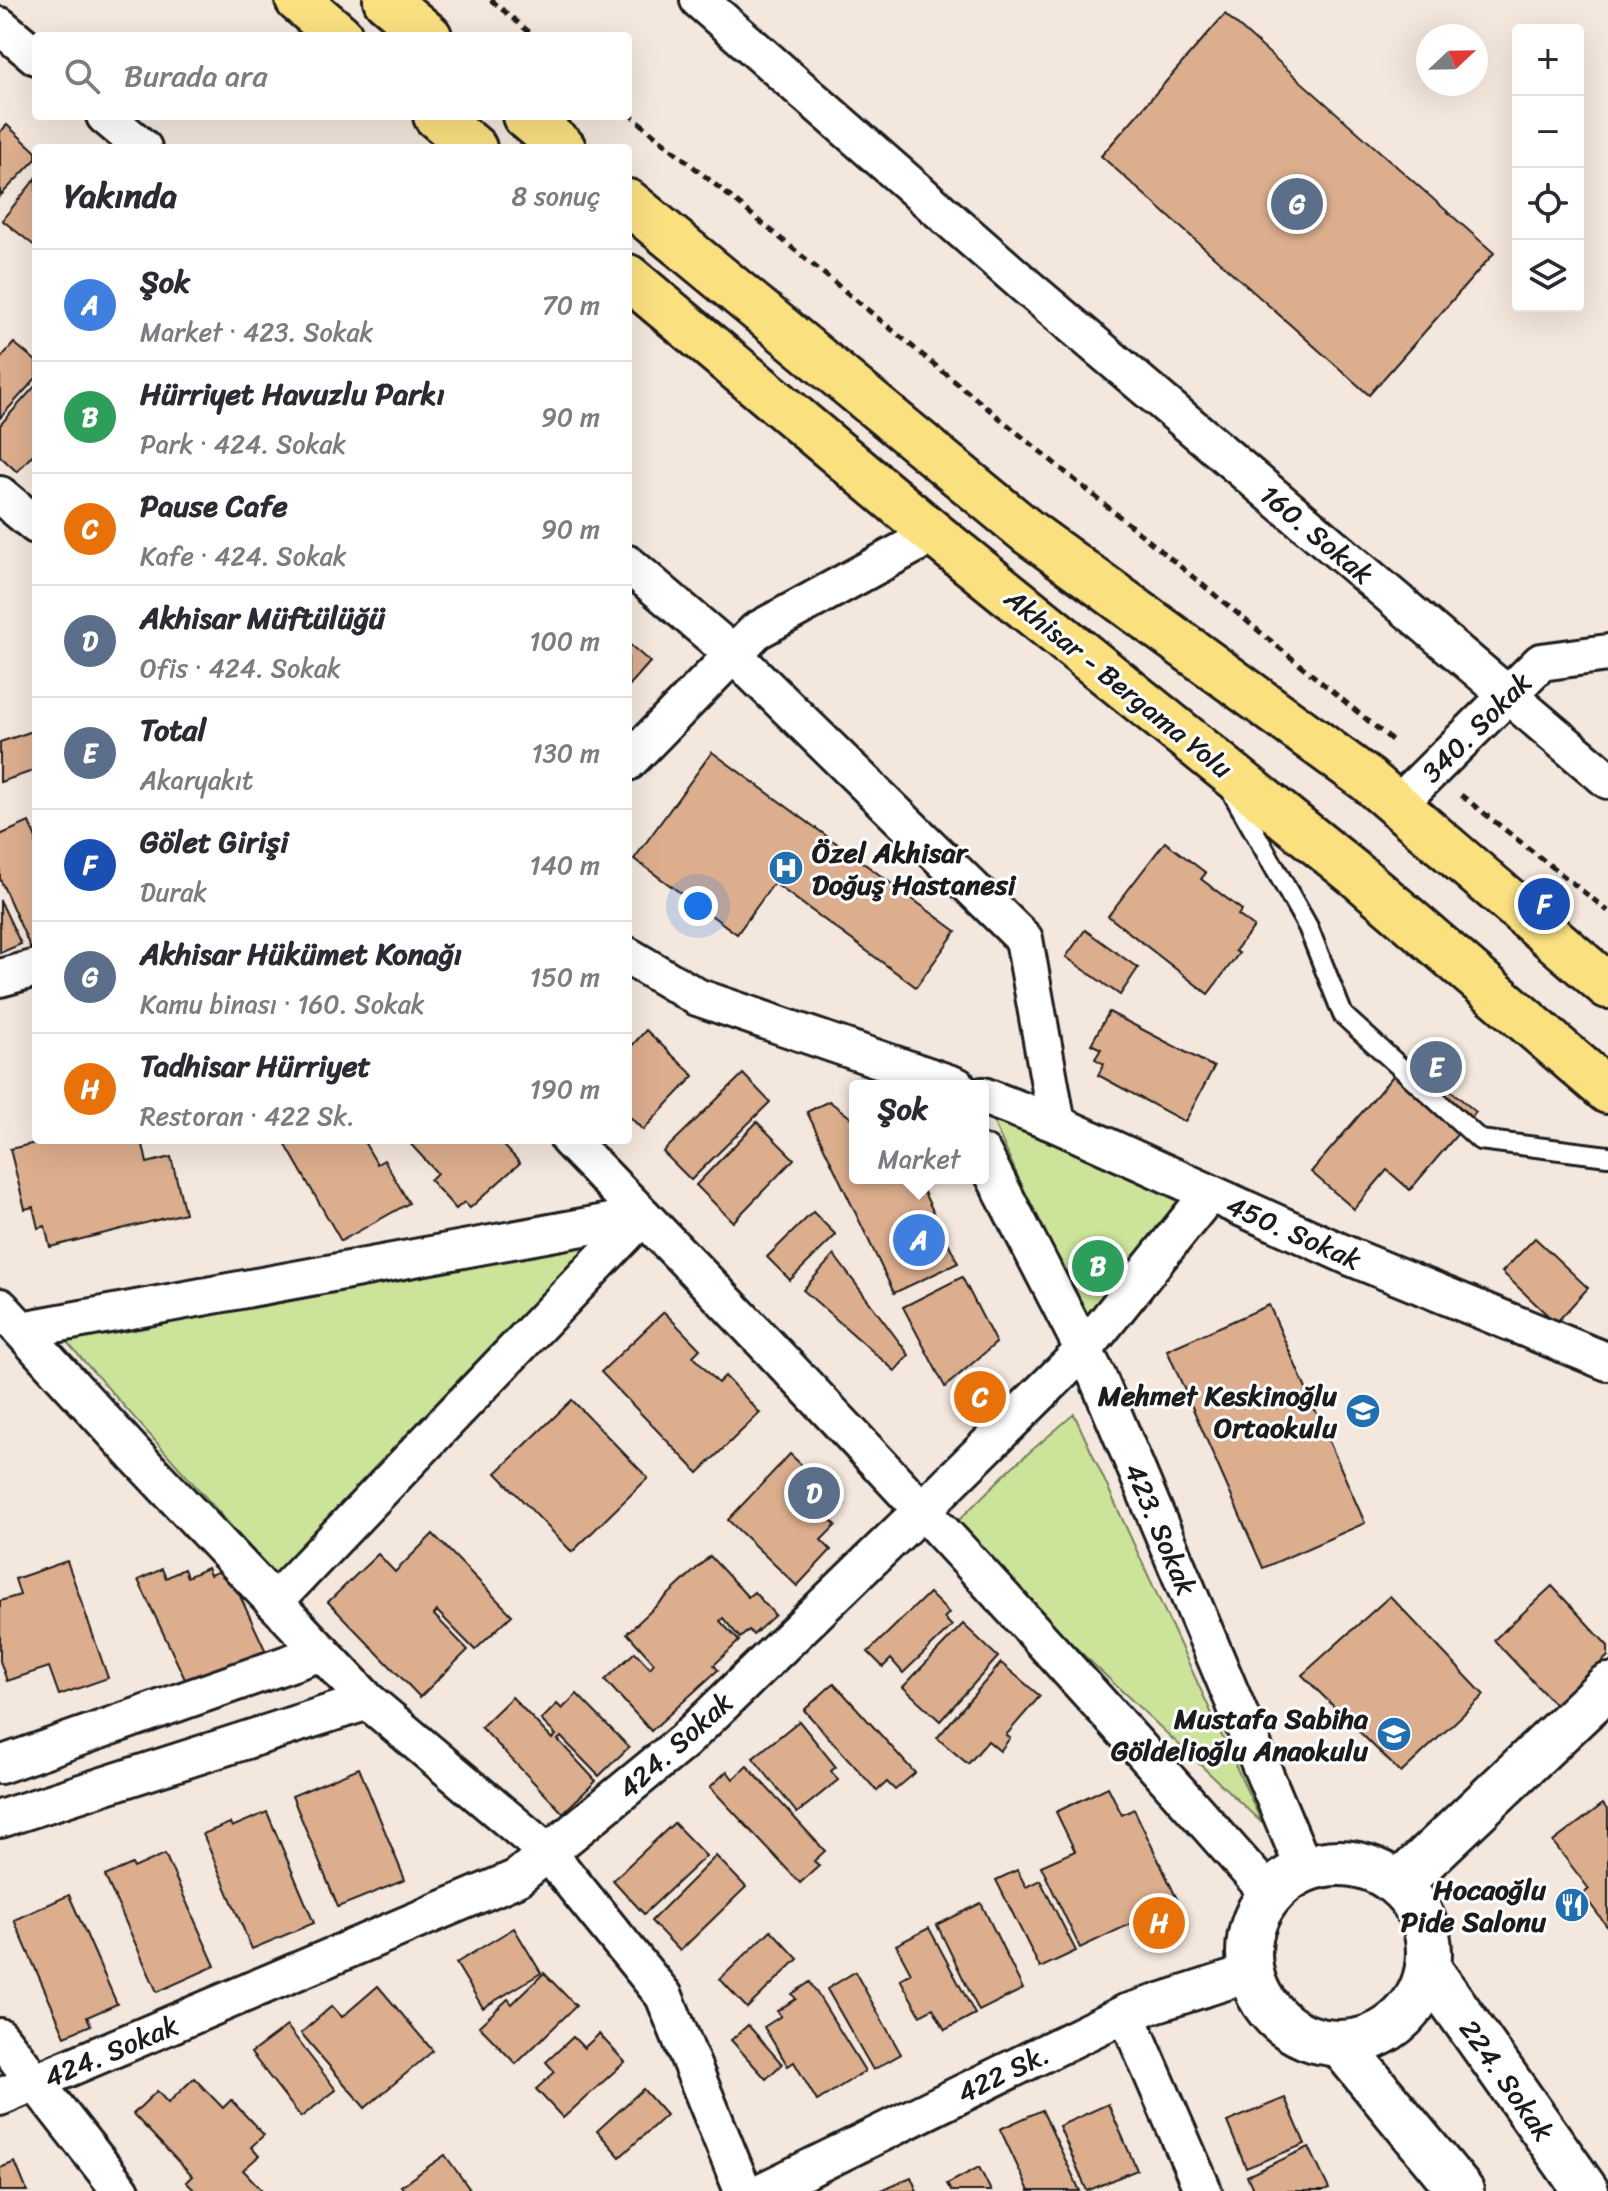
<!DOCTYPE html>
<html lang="tr">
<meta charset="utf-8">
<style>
:root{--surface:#fff;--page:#f2f2f3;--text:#2b2b33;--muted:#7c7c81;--line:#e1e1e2;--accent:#1f6fb2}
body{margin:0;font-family:Sriracha,sans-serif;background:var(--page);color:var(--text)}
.controls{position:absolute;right:24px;top:24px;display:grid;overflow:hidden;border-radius:8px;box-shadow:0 8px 32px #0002}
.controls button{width:72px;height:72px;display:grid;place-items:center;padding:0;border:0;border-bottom:2px solid var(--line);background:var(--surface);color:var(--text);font:40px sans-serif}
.compass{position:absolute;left:1416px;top:24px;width:72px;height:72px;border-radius:50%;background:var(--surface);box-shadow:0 8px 32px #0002;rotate:68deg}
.you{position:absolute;left:698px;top:906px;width:28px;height:28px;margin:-20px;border:6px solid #fff;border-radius:50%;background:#1a73e8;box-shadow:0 0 0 12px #1a73e833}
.badge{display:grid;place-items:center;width:52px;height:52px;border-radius:50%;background:var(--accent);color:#fff;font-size:26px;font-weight:700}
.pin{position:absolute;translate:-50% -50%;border:4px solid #fff;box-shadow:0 2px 8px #0006}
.popup{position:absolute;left:849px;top:1080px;width:140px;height:104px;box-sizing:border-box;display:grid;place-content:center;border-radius:8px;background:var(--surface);filter:drop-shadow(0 2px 6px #0005);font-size:26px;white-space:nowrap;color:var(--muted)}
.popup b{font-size:30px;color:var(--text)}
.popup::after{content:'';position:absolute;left:50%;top:100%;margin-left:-16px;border:16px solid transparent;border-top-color:var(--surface)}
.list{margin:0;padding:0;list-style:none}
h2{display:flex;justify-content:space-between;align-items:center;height:104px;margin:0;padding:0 32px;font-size:34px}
h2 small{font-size:26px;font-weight:400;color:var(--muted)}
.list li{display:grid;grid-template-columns:52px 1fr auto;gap:24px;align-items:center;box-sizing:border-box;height:112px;padding:0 32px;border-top:2px solid var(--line)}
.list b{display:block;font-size:30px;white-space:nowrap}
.list p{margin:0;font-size:26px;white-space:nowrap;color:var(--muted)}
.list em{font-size:26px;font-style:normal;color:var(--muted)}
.icon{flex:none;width:44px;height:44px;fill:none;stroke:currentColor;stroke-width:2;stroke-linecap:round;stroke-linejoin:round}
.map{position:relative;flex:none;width:1608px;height:2191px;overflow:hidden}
.search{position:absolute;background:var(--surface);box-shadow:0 8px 32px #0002;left:32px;top:32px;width:600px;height:88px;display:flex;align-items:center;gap:20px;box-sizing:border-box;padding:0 28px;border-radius:8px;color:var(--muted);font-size:30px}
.panel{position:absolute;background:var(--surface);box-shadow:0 8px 32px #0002;left:32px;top:144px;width:600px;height:1000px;border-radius:8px}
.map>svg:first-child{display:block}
.green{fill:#cce49a;stroke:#74805b;stroke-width:2}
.building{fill:#dcae8e;stroke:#1c1c1c;stroke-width:2}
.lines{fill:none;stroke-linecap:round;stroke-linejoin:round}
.lane-casing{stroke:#1c1c1c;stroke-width:24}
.street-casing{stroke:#1c1c1c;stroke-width:42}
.secondary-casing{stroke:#1c1c1c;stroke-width:50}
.primary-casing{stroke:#1c1c1c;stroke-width:50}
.path{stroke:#1c1c1c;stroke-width:5;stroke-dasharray:8 6;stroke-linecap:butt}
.lane{stroke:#fff;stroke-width:18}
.street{stroke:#fff;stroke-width:36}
.secondary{stroke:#fff;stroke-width:44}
.primary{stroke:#fbe080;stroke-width:44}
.labels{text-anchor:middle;stroke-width:6;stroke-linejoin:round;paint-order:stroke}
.street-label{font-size:28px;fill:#1c1c1c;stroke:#fff}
.poi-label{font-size:28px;font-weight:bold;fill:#1c1c1c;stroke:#fff;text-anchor:end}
</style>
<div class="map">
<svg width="1608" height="2191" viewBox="0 0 1608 2191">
<rect width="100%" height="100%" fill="#f4e7dd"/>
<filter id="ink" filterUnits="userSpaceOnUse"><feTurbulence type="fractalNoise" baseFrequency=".0125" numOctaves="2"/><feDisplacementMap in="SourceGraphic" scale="16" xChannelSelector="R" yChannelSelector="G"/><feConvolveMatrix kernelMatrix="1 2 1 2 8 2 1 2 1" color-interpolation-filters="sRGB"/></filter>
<g filter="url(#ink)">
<!-- green -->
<g class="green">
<polygon points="988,1110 1188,1202 1087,1330"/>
<polygon points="603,1234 276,1576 64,1339"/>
<polygon points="1074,1414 1262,1823 950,1529 1010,1469"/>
</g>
<!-- building -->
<g class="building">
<polygon points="1225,14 1494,253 1369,395 1101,156"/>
<polygon points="7,125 36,152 36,159 0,196 0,132"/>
<polygon points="36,178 36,247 2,220"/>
<polygon points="14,343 36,361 36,378 0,418 0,359"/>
<polygon points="36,385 36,451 17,472 0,456 0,425"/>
<polygon points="628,643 650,662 628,687"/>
<polygon points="36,730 36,770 0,782 0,742"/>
<polygon points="712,752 956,931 916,987 774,883 737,934 634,859"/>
<polygon points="29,822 36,839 36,947 31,949 0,879 0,835"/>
<polygon points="1165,842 1206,873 1201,879 1242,910 1238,915 1254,927 1235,951 1239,953 1208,994 1108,916"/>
<polygon points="0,900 21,944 0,953"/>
<polygon points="1085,930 1138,968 1120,995 1066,957"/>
<polygon points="1109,1012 1214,1067 1185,1122 1098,1075 1104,1064 1095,1059 1101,1049 1091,1044"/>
<polygon points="646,1030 694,1076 643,1130 628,1115 628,1050"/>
<polygon points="1410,1056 1476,1112 1410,1190 1387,1170 1354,1209 1311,1172"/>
<polygon points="743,1074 770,1102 691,1180 663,1152"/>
<polygon points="829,1101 855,1121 855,1178 917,1178 958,1263 894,1293 807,1112"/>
<polygon points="757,1122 794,1159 733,1222 696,1185"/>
<polygon points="48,1140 142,1140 147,1163 171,1157 185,1213 50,1247 45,1226 38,1228 33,1207 25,1209 10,1149"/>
<polygon points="283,1140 363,1140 377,1164 384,1160 409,1203 341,1241"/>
<polygon points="407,1140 499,1140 520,1163 470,1208 464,1202 456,1209 430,1180 437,1173"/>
<polygon points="813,1212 836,1235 790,1280 767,1257"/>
<polygon points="1535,1238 1588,1288 1556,1323 1502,1272"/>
<polygon points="834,1255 909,1355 895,1371 803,1290"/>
<polygon points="962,1277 996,1343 945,1387 903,1307"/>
<polygon points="1269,1305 1365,1523 1263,1568 1167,1350"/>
<polygon points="664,1312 700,1349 693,1356 718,1383 725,1376 760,1413 698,1473 601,1372"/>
<polygon points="572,1400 648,1478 572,1552 496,1473"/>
<polygon points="790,1454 844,1505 830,1519 836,1525 821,1540 831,1550 797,1586 728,1520"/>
<polygon points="433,1534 512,1615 475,1650 437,1611 434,1615 468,1650 420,1697 328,1602 378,1554 395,1572"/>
<polygon points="710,1556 748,1597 754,1592 775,1615 753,1635 749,1630 740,1638 723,1618 720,1621 739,1641 714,1665 718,1670 651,1731 605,1680 635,1652 650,1668 654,1663 627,1633"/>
<polygon points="67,1561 108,1678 59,1695 49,1667 7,1681 0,1661 0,1601 20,1595 15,1579"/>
<polygon points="207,1568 210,1575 227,1568 268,1656 191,1692 138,1580 162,1569 166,1578 184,1569 187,1577"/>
<polygon points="1552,1586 1608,1646 1608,1656 1555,1705 1494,1640"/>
<polygon points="929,1593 949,1613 944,1618 952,1626 903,1673 891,1659 883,1667 868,1652"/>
<polygon points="1390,1596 1484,1695 1401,1773 1302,1675"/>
<polygon points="963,1624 998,1657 940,1721 903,1687"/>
<polygon points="1001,1663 1040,1696 1006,1735 1010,1738 1000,1751 988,1741 968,1764 937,1738"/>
<polygon points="834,1683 915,1773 895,1790 887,1782 877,1791 804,1710"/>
<polygon points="577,1694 629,1747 599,1776 561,1737 558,1740 596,1781 563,1813 481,1727 512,1697 552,1739 556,1735 541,1720 557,1704 562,1709"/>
<polygon points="799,1721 836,1767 831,1771 838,1780 797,1813 753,1758"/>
<polygon points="747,1766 825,1851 814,1861 819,1866 800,1883 710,1787 727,1771 733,1779"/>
<polygon points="359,1768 405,1880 338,1907 292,1796"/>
<polygon points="1108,1787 1122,1815 1134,1809 1178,1901 1080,1948 1041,1866 1075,1851 1056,1812"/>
<polygon points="1603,1804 1608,1811 1608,1928 1583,1894 1589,1889 1553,1842"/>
<polygon points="267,1812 314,1923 252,1949 203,1834 230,1823 232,1827"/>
<polygon points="674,1823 706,1856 644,1914 613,1880"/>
<polygon points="165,1854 215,1966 157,1992 105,1876 132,1864 134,1868"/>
<polygon points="716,1856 746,1887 680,1951 651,1921"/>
<polygon points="1017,1870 1026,1887 1040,1880 1076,1951 1040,1968 996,1880"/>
<polygon points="69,1895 117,2004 87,2017 91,2025 65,2036 14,1920"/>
<polygon points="981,1903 1023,1989 979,2011 937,1925"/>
<polygon points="514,1928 541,1973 483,2008 456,1963"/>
<polygon points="929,1928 975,2014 945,2030 933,2008 920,2015 900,1979 911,1973 896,1945"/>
<polygon points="771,1930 798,1959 747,2008 720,1979"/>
<polygon points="855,1972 901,2054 873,2070 827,1989"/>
<polygon points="544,1973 576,2006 516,2064 479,2026 508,1999 512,2004"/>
<polygon points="810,1982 865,2071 817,2101 794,2062 788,2066 764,2027 781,2016 777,2011 796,1999 792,1994"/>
<polygon points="378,1986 433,2051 365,2108 301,2033 332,2006 342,2017"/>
<polygon points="748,2025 782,2064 766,2079 731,2040"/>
<polygon points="287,2026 336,2090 301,2117 251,2053"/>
<polygon points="599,2034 625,2062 563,2118 536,2089 555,2072 546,2062 573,2037 584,2048"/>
<polygon points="194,2078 223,2108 231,2100 264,2135 251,2147 259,2156 243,2170 263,2191 195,2191 186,2182 192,2176 133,2114 157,2091 168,2103"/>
<polygon points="643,2089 666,2115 620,2157 597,2131"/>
<polygon points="1285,2098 1305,2144 1246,2168 1227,2122"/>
<polygon points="1108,2104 1137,2170 1087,2191 1059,2126"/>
<polygon points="1042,2110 1080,2191 1029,2191 1000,2129"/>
<polygon points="1309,2147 1329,2189 1324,2191 1254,2191 1247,2176"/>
<polygon points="445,2155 471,2191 405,2191 401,2186"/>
<polygon points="15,2162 27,2191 0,2191 0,2168"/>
<polygon points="979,2167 991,2191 951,2191 947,2184"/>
<polygon points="911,2177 917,2191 879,2191"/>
</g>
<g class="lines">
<defs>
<polyline id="lane" points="1232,792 1308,927 1343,1015 1480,1140 1608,1156"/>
<g id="street">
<polyline points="699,0 1027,287 1608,780"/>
<polyline points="0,26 36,56"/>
<polyline points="105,116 143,148"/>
<polyline points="0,495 36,525"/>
<polyline points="628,564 733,654 1024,939 1057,1124"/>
<polyline points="628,762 756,631 934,534"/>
<polyline points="1397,805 1541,662 1608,653"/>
<polyline points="628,956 697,997 957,1086"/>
<polyline points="0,978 36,968"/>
<polyline points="983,1096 1057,1124 1351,1257 1608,1362"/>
<path d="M569,1140C809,1385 1043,1637 1270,1895"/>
<polyline points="983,1154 1097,1376 1304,1868"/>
<polyline points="0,1307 137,1457 368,1701 548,1853 664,1996 743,2191"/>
<polyline points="22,1330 643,1216"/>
<polyline points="274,1602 643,1216"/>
<polyline points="0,1765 322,1652"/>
<polyline points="0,1819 368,1701"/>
<polyline points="1126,2013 1203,2191"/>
<polyline points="0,2037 121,2191"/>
<polyline points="0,2097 517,1878 684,1741 921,1511 1083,1351 1209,1194"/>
<polyline points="763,2191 1126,2013 1251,1973"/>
</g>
<g id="secondary">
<circle cx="1339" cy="1953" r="90"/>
<polyline points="1398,1885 1608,1686"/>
<polyline points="1428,1968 1586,2191"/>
<polyline points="1340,2044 1461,2191"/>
</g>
<g id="primary">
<polyline points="298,0 340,36"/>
<polyline points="386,0 429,36"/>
<polyline points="436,116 474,148"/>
<polyline points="525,116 563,148"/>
<polyline points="628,202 1028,532 1368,780 1608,986"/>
<polyline points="628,277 934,534 1359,877 1608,1091"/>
</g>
</defs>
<!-- lane casing -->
<use href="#lane" class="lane-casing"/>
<!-- street casing -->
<use href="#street" class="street-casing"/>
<!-- secondary casing -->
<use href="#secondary" class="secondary-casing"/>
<!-- primary casing -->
<use href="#primary" class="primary-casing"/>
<!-- path -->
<g class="path">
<polyline points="491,0 534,36"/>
<polyline points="628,113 1394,742"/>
<polyline points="1461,795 1608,911"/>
</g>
<!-- lane -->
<use href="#lane" class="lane"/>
<!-- street -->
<use href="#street" class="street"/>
<!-- secondary -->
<use href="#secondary" class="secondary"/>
<!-- primary -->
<use href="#primary" class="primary"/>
</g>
</g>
<!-- icons -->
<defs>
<symbol id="hospital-disc" viewBox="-11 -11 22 22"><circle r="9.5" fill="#1f6fb2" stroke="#fff"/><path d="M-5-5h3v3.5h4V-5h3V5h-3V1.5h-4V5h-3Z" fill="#fff"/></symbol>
<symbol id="school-disc" viewBox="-11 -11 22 22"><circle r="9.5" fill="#1f6fb2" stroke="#fff"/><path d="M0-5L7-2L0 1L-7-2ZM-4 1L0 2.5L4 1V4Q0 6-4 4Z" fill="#fff"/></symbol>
<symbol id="restaurant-disc" viewBox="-11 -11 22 22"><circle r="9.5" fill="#1f6fb2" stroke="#fff"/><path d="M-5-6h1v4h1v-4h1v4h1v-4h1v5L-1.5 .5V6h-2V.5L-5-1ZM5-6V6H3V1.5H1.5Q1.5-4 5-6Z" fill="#fff"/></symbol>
</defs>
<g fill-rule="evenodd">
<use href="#hospital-disc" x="766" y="848" width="40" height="40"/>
<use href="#school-disc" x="1343" y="1391" width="40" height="40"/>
<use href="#school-disc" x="1374" y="1714" width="40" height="40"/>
<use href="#restaurant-disc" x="1552" y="1885" width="40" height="40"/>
</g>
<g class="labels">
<!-- street labels -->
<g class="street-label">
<text transform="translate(1317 534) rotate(40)" y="10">160. Sokak</text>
<text transform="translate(1119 683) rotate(39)" y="10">Akhisar - Bergama Yolu</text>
<text transform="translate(1476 727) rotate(-45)" y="10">340. Sokak</text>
<text transform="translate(1294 1232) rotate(24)" y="10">450. Sokak</text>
<text transform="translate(1161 1529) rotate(67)" y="10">423. Sokak</text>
<text transform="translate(675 1745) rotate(-42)" y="10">424. Sokak</text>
<text transform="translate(111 2051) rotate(-23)" y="10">424. Sokak</text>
<text transform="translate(1003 2073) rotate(-26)" y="10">422 Sk.</text>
<text transform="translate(1507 2080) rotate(55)" y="10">224. Sokak</text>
</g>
<!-- poi labels -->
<g class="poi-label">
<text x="812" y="862" text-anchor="start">Özel Akhisar<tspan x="812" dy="32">Doğuş Hastanesi</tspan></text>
<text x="1337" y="1405">Mehmet Keskinoğlu<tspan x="1337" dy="32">Ortaokulu</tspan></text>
<text x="1368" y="1728">Mustafa Sabiha<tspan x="1368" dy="32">Göldelioğlu Anaokulu</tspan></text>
<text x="1546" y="1899">Hocaoğlu<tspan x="1546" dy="32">Pide Salonu</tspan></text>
</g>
</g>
</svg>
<div class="controls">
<button>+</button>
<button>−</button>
<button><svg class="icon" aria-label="locate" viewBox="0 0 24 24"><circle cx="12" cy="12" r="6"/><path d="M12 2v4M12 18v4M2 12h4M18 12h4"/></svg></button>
<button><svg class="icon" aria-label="layers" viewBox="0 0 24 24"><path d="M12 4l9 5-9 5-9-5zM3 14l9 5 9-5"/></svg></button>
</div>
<svg class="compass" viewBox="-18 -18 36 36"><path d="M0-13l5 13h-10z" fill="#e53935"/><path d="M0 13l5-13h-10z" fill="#7c7c81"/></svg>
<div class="you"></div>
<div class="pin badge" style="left:919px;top:1240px;background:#3f7fe0">A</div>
<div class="popup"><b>Şok</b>Market</div>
<div class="pin badge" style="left:1098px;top:1266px;background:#2e9e5b">B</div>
<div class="pin badge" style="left:980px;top:1397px;background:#e8710a">C</div>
<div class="pin badge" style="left:814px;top:1493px;background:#5c6f8a">D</div>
<div class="pin badge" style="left:1436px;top:1067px;background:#5c6f8a">E</div>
<div class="pin badge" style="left:1544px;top:904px;background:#1a4fb4">F</div>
<div class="pin badge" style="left:1297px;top:204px;background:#5c6f8a">G</div>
<div class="pin badge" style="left:1159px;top:1923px;background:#e8710a">H</div>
<div class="search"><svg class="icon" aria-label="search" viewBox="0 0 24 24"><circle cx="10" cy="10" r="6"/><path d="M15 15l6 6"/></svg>Burada ara</div>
<section class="panel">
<h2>Yakında<small>8 sonuç</small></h2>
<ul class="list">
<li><span class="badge" style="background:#3f7fe0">A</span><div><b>Şok</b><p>Market · 423. Sokak</p></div><em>70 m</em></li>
<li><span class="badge" style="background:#2e9e5b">B</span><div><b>Hürriyet Havuzlu Parkı</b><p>Park · 424. Sokak</p></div><em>90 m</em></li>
<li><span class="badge" style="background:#e8710a">C</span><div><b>Pause Cafe</b><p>Kafe · 424. Sokak</p></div><em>90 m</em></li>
<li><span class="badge" style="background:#5c6f8a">D</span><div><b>Akhisar Müftülüğü</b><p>Ofis · 424. Sokak</p></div><em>100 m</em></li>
<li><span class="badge" style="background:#5c6f8a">E</span><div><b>Total</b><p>Akaryakıt</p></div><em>130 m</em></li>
<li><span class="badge" style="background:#1a4fb4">F</span><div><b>Gölet Girişi</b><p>Durak</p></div><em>140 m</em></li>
<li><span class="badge" style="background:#5c6f8a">G</span><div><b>Akhisar Hükümet Konağı</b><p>Kamu binası · 160. Sokak</p></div><em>150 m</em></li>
<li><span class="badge" style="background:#e8710a">H</span><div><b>Tadhisar Hürriyet</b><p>Restoran · 422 Sk.</p></div><em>190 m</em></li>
</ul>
</section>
</div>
